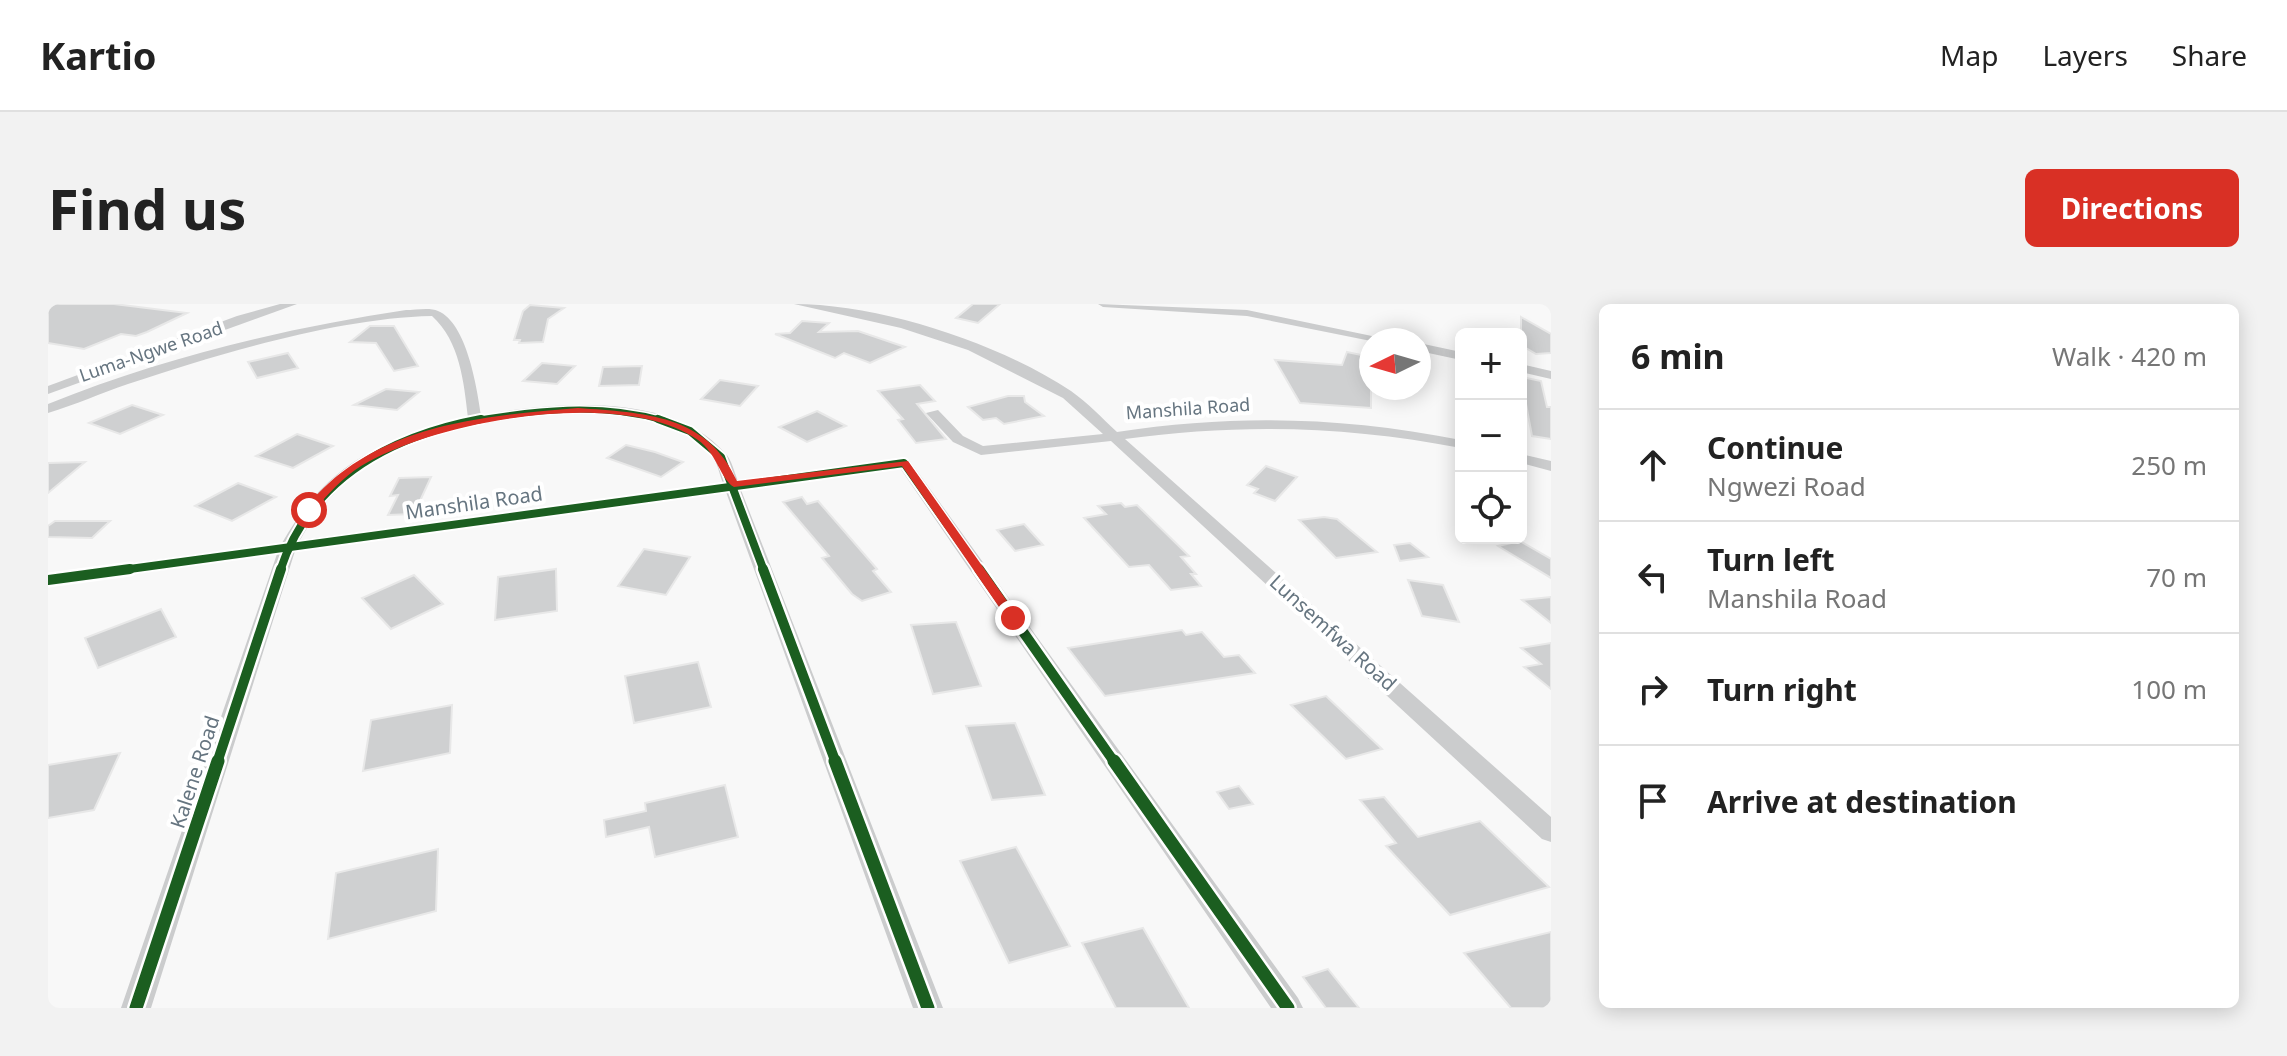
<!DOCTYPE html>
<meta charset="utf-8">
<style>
:root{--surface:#fff;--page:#f2f2f2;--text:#222;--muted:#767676;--line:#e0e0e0;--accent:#d93025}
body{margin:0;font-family:"Noto Sans",sans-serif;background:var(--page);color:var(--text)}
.controls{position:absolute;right:24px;top:24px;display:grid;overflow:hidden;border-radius:12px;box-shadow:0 4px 20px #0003}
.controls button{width:72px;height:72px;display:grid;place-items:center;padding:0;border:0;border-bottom:2px solid var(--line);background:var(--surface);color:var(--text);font:40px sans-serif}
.compass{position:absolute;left:1311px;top:24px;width:72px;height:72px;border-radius:50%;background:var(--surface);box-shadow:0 4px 20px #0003;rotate:265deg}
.stop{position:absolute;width:24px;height:24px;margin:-18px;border:6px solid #d93025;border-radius:50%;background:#fff}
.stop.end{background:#d93025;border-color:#fff;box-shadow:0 2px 8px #0008}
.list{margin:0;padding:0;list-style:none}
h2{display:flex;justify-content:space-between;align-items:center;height:104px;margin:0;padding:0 32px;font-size:34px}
h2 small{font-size:26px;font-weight:400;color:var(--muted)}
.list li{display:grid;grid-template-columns:52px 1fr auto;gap:24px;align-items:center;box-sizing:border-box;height:112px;padding:0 32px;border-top:2px solid var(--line)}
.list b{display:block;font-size:30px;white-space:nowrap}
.list p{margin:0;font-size:26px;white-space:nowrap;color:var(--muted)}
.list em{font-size:26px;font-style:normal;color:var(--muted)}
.icon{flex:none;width:44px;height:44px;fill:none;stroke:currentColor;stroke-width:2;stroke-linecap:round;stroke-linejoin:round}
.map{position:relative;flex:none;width:1503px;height:704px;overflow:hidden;border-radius:12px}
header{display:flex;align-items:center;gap:48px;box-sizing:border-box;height:112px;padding:0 40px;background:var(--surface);border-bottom:2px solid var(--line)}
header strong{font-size:38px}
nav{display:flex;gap:44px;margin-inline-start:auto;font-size:28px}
.intro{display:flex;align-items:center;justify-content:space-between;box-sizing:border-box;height:192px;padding:0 48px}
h1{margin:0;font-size:56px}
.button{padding:20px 36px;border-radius:12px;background:var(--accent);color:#fff;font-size:28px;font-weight:700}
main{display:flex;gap:48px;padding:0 48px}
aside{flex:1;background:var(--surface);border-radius:12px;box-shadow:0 4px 20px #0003}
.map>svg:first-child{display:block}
.building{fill:#cfd0d1;stroke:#e8e8e8;stroke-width:2}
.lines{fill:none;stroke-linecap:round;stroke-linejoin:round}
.street{fill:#cbcccd;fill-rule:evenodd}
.cycleway-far3-casing{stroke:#fff;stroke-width:9}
.cycleway-far2-casing{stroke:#fff;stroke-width:12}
.cycleway-far1-casing{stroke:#fff;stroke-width:15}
.cycleway-casing{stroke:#fff;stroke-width:18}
.cycleway-far3{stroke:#1b5e20;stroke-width:6}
.cycleway-far2{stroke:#1b5e20;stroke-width:8}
.cycleway-far1{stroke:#1b5e20;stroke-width:10}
.cycleway{stroke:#1b5e20;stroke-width:13}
.route{fill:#d93025}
.labels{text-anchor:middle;stroke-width:8;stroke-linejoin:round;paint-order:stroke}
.far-street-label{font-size:18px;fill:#667580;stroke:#fff}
.street-label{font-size:20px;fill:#667580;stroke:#fff}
</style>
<header>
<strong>Kartio</strong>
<nav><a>Map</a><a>Layers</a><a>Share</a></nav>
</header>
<div class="intro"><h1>Find us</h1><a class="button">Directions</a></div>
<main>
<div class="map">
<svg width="1503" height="704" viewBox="0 0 1503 704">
<rect width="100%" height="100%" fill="#f8f8f8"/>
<!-- building -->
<g class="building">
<polygon points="0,0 66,0 139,9 99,28 88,32 73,30 36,45 0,39"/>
<polygon points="925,0 952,0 930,19 908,14"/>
<polygon points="482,1 516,4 500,15 495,38 471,39 472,36 466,36 475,7"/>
<polygon points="1473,13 1503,30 1503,49 1488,50 1473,41"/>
<polygon points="754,17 781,19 771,28 810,27 857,43 822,59 796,49 787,54 727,30 742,29"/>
<polygon points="322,22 346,22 370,62 346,67 328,39 302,38"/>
<polygon points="1299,48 1323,53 1323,104 1252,99 1227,56 1294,61"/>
<polygon points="240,49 250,64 209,74 200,58"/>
<polygon points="494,59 527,62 509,80 475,77"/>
<polygon points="594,62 591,81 551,82 555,63"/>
<polygon points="1473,73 1493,77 1499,103 1503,103 1503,135 1484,132"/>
<polygon points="672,76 710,82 692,102 653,95"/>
<polygon points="872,81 887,97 869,100 898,135 868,139 850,116 855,115 830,87"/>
<polygon points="338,85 371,88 349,106 306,101"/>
<polygon points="960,92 976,92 977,98 996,112 956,120 948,114 935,116 920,103"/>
<polygon points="84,101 115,111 72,130 41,119"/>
<polygon points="769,107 798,122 759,138 731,123"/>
<polygon points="249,130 285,142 245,164 208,152"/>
<polygon points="578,141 607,148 635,158 613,173 559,154"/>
<polygon points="37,158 0,189 0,159"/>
<polygon points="1218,162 1249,173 1227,197 1206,189 1210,185 1199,181"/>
<polygon points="383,173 366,210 340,211 350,191 342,192 351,174"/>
<polygon points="190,179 228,193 184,217 147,202"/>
<polygon points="754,193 759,200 770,197 829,265 825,267 843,288 814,297 804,290 774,254 781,252 735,198"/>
<polygon points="1073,199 1077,203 1089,201 1141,252 1133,253 1148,270 1143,270 1153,282 1123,286 1101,261 1081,263 1036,214 1058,210 1050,202"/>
<polygon points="1276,213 1289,215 1329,248 1288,254 1251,216"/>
<polygon points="7,217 62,217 44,234 0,233 0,222"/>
<polygon points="976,220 995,241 967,247 949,226"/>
<polygon points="1472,237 1503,255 1503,274 1450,242"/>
<polygon points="1362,239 1380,253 1352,257 1346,241"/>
<polygon points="596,245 642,253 618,291 570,282"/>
<polygon points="508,265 509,307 447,316 450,273"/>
<polygon points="366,271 395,300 343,325 314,294"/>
<polygon points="1360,276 1395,281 1411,318 1374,312"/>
<polygon points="1503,293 1503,319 1474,296"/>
<polygon points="113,305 128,333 50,364 37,334"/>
<polygon points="908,318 933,382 885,390 863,321"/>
<polygon points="1134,326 1138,331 1154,328 1176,353 1191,351 1207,369 1057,392 1020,344"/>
<polygon points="1503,339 1503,385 1476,363 1493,360 1473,344"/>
<polygon points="650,358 663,403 586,419 577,372"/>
<polygon points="1278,392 1334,445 1298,455 1243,401"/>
<polygon points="404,401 402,449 315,467 323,416"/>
<polygon points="967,419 997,491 944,496 918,422"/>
<polygon points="72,449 46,506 0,514 0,461"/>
<polygon points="677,481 690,533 607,553 601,523 558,533 556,516 598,507 597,499"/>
<polygon points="1191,482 1205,500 1181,505 1169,488"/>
<polygon points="1336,493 1370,533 1432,517 1501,583 1402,611 1338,542 1348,539 1312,496"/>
<polygon points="968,543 1022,642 961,659 912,557"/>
<polygon points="390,545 388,607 280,635 288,569"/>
<polygon points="1095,624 1141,704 1068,704 1034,639"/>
<polygon points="1503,628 1503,704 1463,704 1416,649"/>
<polygon points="1280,665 1311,704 1278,704 1255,673"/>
</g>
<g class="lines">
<!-- street -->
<g class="street">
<polygon points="232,0 249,0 0,90 0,82 189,12"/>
<path d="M746,0C832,0 951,39 1023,87C1040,99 1054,114 1069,128C1189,110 1294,113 1413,136V144C1300,122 1192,119 1077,135L1503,513V538L1494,535L1063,137L933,151L905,138L878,109L890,106L915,132L935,142L1055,130L1015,94L920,46L853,24Z"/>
<polygon points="1050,0 1199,6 1343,36 1323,37 1199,12 1055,3"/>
<path d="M358,6C367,6 382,3 390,7C419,19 429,84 433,111C506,98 623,87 677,149C684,156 686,168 690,177L861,156L1250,694L1255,704H1223L852,164L693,186L895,704H865L678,188L247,247L103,704H73L229,250L0,282V270L234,239C281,157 332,137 420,114C416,79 412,37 384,12C289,14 171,50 80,80C53,89 27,101 0,109V100C113,54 238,24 358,6ZM511,109C556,110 640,110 667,156C670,162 672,172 675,179L252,236C306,138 408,119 511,109Z"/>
<polygon points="1371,39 1413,48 1413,56 1371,47"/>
<polygon points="1473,60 1503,67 1503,75 1473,68"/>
<polygon points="1473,150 1503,157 1503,167 1473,159"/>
</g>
<defs>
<path id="cycleway-far3" d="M422,117C487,106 552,98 617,117"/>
<g id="cycleway-far2">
<polyline points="610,115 642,127 673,153 716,267"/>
<polyline points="67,267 856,159 932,267"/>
<path d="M232,267C262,175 342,132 433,115"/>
</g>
<g id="cycleway-far1">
<polyline points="715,265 788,459"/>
<polyline points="931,265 1067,459"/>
<polyline points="0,276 82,265"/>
<polyline points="169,459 233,265"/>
</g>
<g id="cycleway">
<polyline points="787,457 880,704"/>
<polyline points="1066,457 1240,704"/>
<polyline points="88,704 170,457"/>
</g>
</defs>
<!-- cycleway-far3 casing -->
<use href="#cycleway-far3" class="cycleway-far3-casing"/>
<!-- cycleway-far2 casing -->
<use href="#cycleway-far2" class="cycleway-far2-casing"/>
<!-- cycleway-far1 casing -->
<use href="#cycleway-far1" class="cycleway-far1-casing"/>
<!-- cycleway casing -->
<use href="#cycleway" class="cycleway-casing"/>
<!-- cycleway-far3 -->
<use href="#cycleway-far3" class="cycleway-far3"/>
<!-- cycleway-far2 -->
<use href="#cycleway-far2" class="cycleway-far2"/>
<!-- cycleway-far1 -->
<use href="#cycleway-far1" class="cycleway-far1"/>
<!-- cycleway -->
<use href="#cycleway" class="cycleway"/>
</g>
<!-- route -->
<path class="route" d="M530,104C596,109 659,110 689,177L860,157L971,314L960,316L854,162L686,183C673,176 668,148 650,136C574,83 388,116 313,162C294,174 279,191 265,208L256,206C322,121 431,112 530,104Z"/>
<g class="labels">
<!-- far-street labels -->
<g class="far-street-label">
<text transform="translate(103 48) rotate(-19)" y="6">Luma-Ngwe Road</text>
<text transform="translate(1140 105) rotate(-4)" y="6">Manshila Road</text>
</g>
<!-- street labels -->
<g class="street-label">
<text transform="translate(426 199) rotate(-8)" y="7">Manshila Road</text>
<text transform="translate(1285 329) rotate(42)" y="7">Lunsemfwa Road</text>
<text transform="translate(147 468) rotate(-72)" y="7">Kalene Road</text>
</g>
</g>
</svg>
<div class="controls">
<button>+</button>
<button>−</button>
<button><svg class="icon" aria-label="locate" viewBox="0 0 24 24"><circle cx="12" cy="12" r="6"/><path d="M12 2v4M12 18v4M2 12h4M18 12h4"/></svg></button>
</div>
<svg class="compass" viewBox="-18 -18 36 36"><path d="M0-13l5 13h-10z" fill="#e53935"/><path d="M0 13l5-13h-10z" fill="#767676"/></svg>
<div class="stop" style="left:261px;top:206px"></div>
<div class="stop end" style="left:965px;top:314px"></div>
</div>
<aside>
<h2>6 min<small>Walk · 420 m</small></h2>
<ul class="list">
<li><svg class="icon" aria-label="ahead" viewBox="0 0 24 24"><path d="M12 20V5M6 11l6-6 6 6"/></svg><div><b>Continue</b><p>Ngwezi Road</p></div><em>250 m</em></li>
<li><svg class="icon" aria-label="left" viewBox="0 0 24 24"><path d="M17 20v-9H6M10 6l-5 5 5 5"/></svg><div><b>Turn left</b><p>Manshila Road</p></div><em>70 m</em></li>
<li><svg class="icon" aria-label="right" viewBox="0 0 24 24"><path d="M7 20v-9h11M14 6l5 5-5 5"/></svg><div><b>Turn right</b></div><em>100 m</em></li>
<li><svg class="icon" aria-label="arrive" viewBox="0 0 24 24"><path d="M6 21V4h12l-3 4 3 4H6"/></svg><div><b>Arrive at destination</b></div></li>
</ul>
</aside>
</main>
